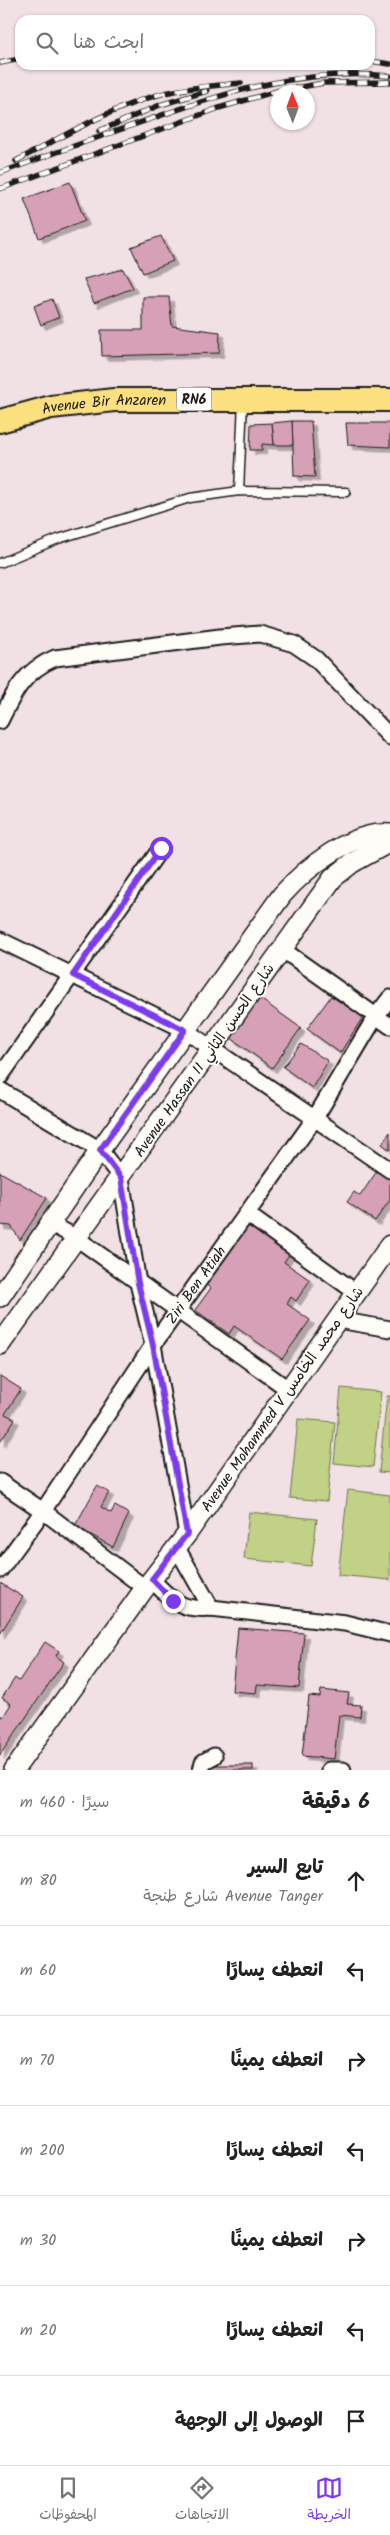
<!DOCTYPE html>
<html lang="ar">
<meta charset="utf-8">
<style>
:root{--surface:#fff;--page:#f6f6f6;--text:#222;--muted:#767676;--line:#e0e0e0;--accent:#7c3aed}
body{margin:0;font-family:Kalam,"Playpen Sans Arabic",sans-serif;background:var(--page);color:var(--text);direction:rtl}
.compass{position:absolute;left:270px;top:85px;width:45px;height:45px;border-radius:50%;background:var(--surface);box-shadow:0 1px 4px #0004;rotate:359deg}
.stop{position:absolute;width:15px;height:15px;margin:-11px;border:4px solid #7c3aed;border-radius:50%;background:#fff}
.stop.end{background:#7c3aed;border-color:#fff;box-shadow:0 1px 5px #0008}
.list{margin:0;padding:0;list-style:none}
h2{display:flex;justify-content:space-between;align-items:center;height:65px;margin:0;padding:0 20px;font-size:21px}
h2 small{font-size:16px;font-weight:400;color:var(--muted)}
.list li{display:grid;grid-template-columns:32px 1fr auto;gap:15px;align-items:center;box-sizing:border-box;height:90px;padding:0 20px;border-top:1px solid var(--line)}
.list b{display:block;font-size:19px;white-space:nowrap}
.list p{margin:0;font-size:16px;white-space:nowrap;color:var(--muted)}
.list em{font-size:16px;font-style:normal;color:var(--muted)}
.icon{flex:none;width:28px;height:28px;fill:none;stroke:currentColor;stroke-width:2;stroke-linecap:round;stroke-linejoin:round}
.map{position:relative;flex:none;width:390px;height:1770px;overflow:hidden;direction:ltr}
.search{position:absolute;background:var(--surface);box-shadow:0 1px 4px #0004;left:15px;right:15px;top:15px;height:55px;display:flex;align-items:center;gap:12px;box-sizing:border-box;padding:0 18px;border-radius:15px;color:var(--muted);font-size:19px}
.sheet{height:695px;background:var(--surface)}
nav{display:flex;justify-content:space-around;align-items:center;box-sizing:border-box;height:70px;border-top:1px solid var(--line);background:var(--surface);font-size:14px;color:var(--muted)}
nav a{display:grid;justify-items:center;gap:2px}
nav .on{color:var(--accent)}
.map>svg:first-child{display:block}
.green{fill:#c1d186;stroke:#6e7651}
.building{fill:#d6a0b6;stroke:#1c1c1c;filter:url(#shadow)}
.lines{fill:none;stroke-linecap:round;stroke-linejoin:round}
.service-casing{stroke:#1c1c1c;stroke-width:11}
.minor-casing{stroke:#1c1c1c;stroke-width:19}
.tertiary-casing{stroke:#1c1c1c;stroke-width:22}
.primary-casing{stroke:#1c1c1c;stroke-width:26}
.service{stroke:#fdfcf7;stroke-width:8}
.minor{stroke:#fdfcf7;stroke-width:15}
.tertiary{stroke:#fdfcf7;stroke-width:19}
.primary{stroke:#fce080;stroke-width:22}
.rail-casing{stroke:#1c1c1c;stroke-width:5.5}
.rail{stroke:#fdfcf7;stroke-width:4;stroke-dasharray:11;stroke-linecap:butt}
.route{stroke:#7c3aed;stroke-width:6}
.labels{text-anchor:middle;stroke-width:4;stroke-linejoin:round;paint-order:stroke}
.shield{fill:#fdfcf7;stroke:#605f5e;stroke-width:1}
.shield-label{font-size:14px;font-weight:bold;fill:#1c1c1c}
.street-label{font-size:15px;fill:#1c1c1c;stroke:#fdfcf7}
</style>
<div class="map">
<svg width="390" height="1770" viewBox="0 0 390 1770">
<defs>
<filter id="shadow"><feDropShadow dx="4.5" dy="4.5" stdDeviation="0" flood-color="#0004"/></filter>
</defs>
<rect width="100%" height="100%" fill="#f1e0e4"/>
<filter id="ink" filterUnits="userSpaceOnUse"><feTurbulence type="fractalNoise" baseFrequency=".02" numOctaves="2"/><feDisplacementMap in="SourceGraphic" scale="10" xChannelSelector="R" yChannelSelector="G"/><feConvolveMatrix kernelMatrix="1 2 1 2 8 2 1 2 1" color-interpolation-filters="sRGB"/></filter>
<g filter="url(#ink)">
<!-- green -->
<g class="green">
<polygon points="341,1388 381,1392 373,1467 334,1463"/>
<polygon points="387,1396 390,1396 390,1473 379,1472"/>
<polygon points="298,1419 335,1422 327,1501 290,1498"/>
<polygon points="348,1490 390,1495 390,1580 338,1575"/>
<polygon points="249,1512 317,1519 311,1566 244,1559"/>
</g>
<!-- building -->
<g class="building">
<polygon points="70,182 85,221 39,238 24,199"/>
<polygon points="161,236 173,261 143,273 131,247"/>
<polygon points="123,269 133,288 94,303 84,279"/>
<polygon points="143,297 169,297 172,326 220,332 219,353 102,356 101,330 143,330"/>
<polygon points="52,299 59,317 41,325 34,306"/>
<polygon points="292,421 311,421 315,477 294,476"/>
<polygon points="292,421 293,445 274,445 272,423"/>
<polygon points="272,423 274,445 262,444 262,450 250,450 251,424"/>
<polygon points="346,423 390,423 390,447 348,445"/>
<polygon points="331,996 363,1017 340,1053 307,1029"/>
<polygon points="259,998 301,1028 272,1068 231,1038"/>
<polygon points="301,1044 328,1061 312,1088 283,1067"/>
<polygon points="390,1132 390,1150 382,1144"/>
<polygon points="379,1168 390,1176 390,1200 375,1221 347,1202 354,1192 360,1196"/>
<polygon points="0,1172 47,1198 20,1240 11,1226 0,1225"/>
<polygon points="251,1221 292,1250 284,1262 310,1280 296,1301 291,1297 287,1304 310,1320 282,1359 234,1326 229,1334 195,1310 211,1288 206,1285"/>
<polygon points="0,1376 21,1389 5,1414 15,1419 0,1442"/>
<polygon points="97,1486 109,1492 101,1507 111,1513 115,1506 129,1514 113,1547 75,1526"/>
<polygon points="0,1583 23,1597 0,1634"/>
<polygon points="238,1628 304,1633 299,1688 257,1685 256,1693 232,1691"/>
<polygon points="45,1642 59,1651 56,1656 64,1662 0,1755 0,1715 3,1717 11,1704 2,1698 15,1678 19,1681"/>
<polygon points="321,1690 349,1693 347,1704 361,1705 360,1717 339,1715 334,1759 302,1756 309,1696 320,1697"/>
<rect x="208" y="1765" width="45" height="5"/>
</g>
<g class="lines">
<defs>
<g id="service">
<polyline points="239,491 243,401"/>
<polyline points="0,563 58,539 190,498 239,491 346,492"/>
</g>
<g id="minor">
<path d="M0,721C14,692 24,671 55,658L220,637L260,634L294,644L316,659L390,737"/>
<polyline points="0,940 185,1030 390,1170"/>
<polyline points="283,950 390,1026"/>
<polyline points="0,1077 161,848"/>
<polyline points="0,1090 100,1150 121,1178 138,1283 153,1345 187,1534"/>
<polyline points="247,1214 357,1293"/>
<polyline points="51,1224 75,1237 288,1389"/>
<polyline points="338,1320 390,1329"/>
<polyline points="0,1482 43,1511 145,1588"/>
<polyline points="177,1548 211,1608"/>
<path id="s1" d="M0,1570L43,1511L153,1345L315,1118L376,1016L390,998"/>
<path d="M151,1579C172,1600 180,1611 211,1608L345,1623L390,1634"/>
<polyline points="201,1770 203,1762 214,1756"/>
<polyline points="329,1770 343,1770"/>
</g>
<g id="tertiary">
<path d="M0,1297L100,1150L282,895C306,868 351,831 390,834"/>
<polyline points="0,1345 333,878 352,863 390,842"/>
<polyline points="14,1770 145,1588 187,1534 390,1245"/>
</g>
<g id="primary">
<path id="s2" d="M0,421L51,407L114,400H390"/>
</g>
</defs>
<!-- service casing -->
<use href="#service" class="service-casing"/>
<!-- minor casing -->
<use href="#minor" class="minor-casing"/>
<!-- tertiary casing -->
<use href="#tertiary" class="tertiary-casing"/>
<!-- primary casing -->
<use href="#primary" class="primary-casing"/>
<!-- service -->
<use href="#service" class="service"/>
<!-- minor -->
<use href="#minor" class="minor"/>
<!-- tertiary -->
<use href="#tertiary" class="tertiary"/>
<!-- primary -->
<use href="#primary" class="primary"/>
<defs>
<g id="rail">
<polyline points="370,61 390,64"/>
<polyline points="0,63 20,59"/>
<polyline points="99,131 160,105 207,91"/>
<path d="M16,161C62,137 110,108 161,94C187,87 214,86 241,83"/>
<path d="M0,173C46,156 93,139 139,123C225,93 297,68 390,76"/>
<polyline points="0,189 219,108 277,91 324,83 390,82"/>
</g>
</defs>
<!-- rail casing -->
<use href="#rail" class="rail-casing"/>
<!-- rail -->
<use href="#rail" class="rail"/>
</g>
</g>
<g class="lines" filter="url(#ink)">
<!-- route -->
<polyline class="route" points="161,848 73,975 185,1030 100,1150 121,1178 138,1283 153,1345 187,1534 152,1579 173,1601"/>
</g>
<g class="labels">
<!-- shield labels -->
<rect class="shield" x="176.5" y="387.5" width="35" height="23" rx="4"/>
<g class="shield-label">
<text x="194" y="404">RN6</text>
</g>
<!-- street labels -->
<g class="street-label">
<text dy="5" stroke="none"><textPath href="#s2" startOffset="106">Avenue Bir Anzaren</textPath></text>
<text transform="translate(204 1060) rotate(-55)" y="5">Avenue Hassan II شارع الحسن الثاني</text>
<text dy="5" stroke="none"><textPath href="#s1" startOffset="346">Ziri Ben Atiah</textPath></text>
<text transform="translate(282 1399) rotate(-55)" y="5">Avenue Mohammed V شارع محمد الخامس</text>
</g>
</g>
</svg>
<svg class="compass" viewBox="-18 -18 36 36"><path d="M0-13l5 13h-10z" fill="#e53935"/><path d="M0 13l5-13h-10z" fill="#767676"/></svg>
<div class="stop" style="left:161px;top:848px"></div>
<div class="stop end" style="left:173px;top:1601px"></div>
<div class="search"><svg class="icon" aria-label="search" viewBox="0 0 24 24"><circle cx="10" cy="10" r="6"/><path d="M15 15l6 6"/></svg>ابحث هنا</div>
</div>
<section class="sheet">
<h2>6 دقيقة<small>سيرًا · 460 m</small></h2>
<ul class="list">
<li><svg class="icon" aria-label="ahead" viewBox="0 0 24 24"><path d="M12 20V5M6 11l6-6 6 6"/></svg><div><b>تابع السير</b><p>Avenue Tanger شارع طنجة</p></div><em>80 m</em></li>
<li><svg class="icon" aria-label="left" viewBox="0 0 24 24"><path d="M17 20v-9H6M10 6l-5 5 5 5"/></svg><div><b>انعطف يسارًا</b></div><em>60 m</em></li>
<li><svg class="icon" aria-label="right" viewBox="0 0 24 24"><path d="M7 20v-9h11M14 6l5 5-5 5"/></svg><div><b>انعطف يمينًا</b></div><em>70 m</em></li>
<li><svg class="icon" aria-label="left" viewBox="0 0 24 24"><path d="M17 20v-9H6M10 6l-5 5 5 5"/></svg><div><b>انعطف يسارًا</b></div><em>200 m</em></li>
<li><svg class="icon" aria-label="right" viewBox="0 0 24 24"><path d="M7 20v-9h11M14 6l5 5-5 5"/></svg><div><b>انعطف يمينًا</b></div><em>30 m</em></li>
<li><svg class="icon" aria-label="left" viewBox="0 0 24 24"><path d="M17 20v-9H6M10 6l-5 5 5 5"/></svg><div><b>انعطف يسارًا</b></div><em>20 m</em></li>
<li><svg class="icon" aria-label="arrive" viewBox="0 0 24 24"><path d="M6 21V4h12l-3 4 3 4H6"/></svg><div><b>الوصول إلى الوجهة</b></div></li>
</ul>
</section>
<nav>
<a class="on"><svg class="icon" aria-label="map" viewBox="0 0 24 24"><path d="M3 6l6-2 6 2 6-2v14l-6 2-6-2-6 2zM9 4v14M15 6v14"/></svg>الخريطة</a>
<a><svg class="icon" aria-label="directions" viewBox="0 0 24 24"><path d="M12 3l9 9-9 9-9-9zM9 14v-3h6M13 9l2 2-2 2"/></svg>الاتجاهات</a>
<a><svg class="icon" aria-label="saved" viewBox="0 0 24 24"><path d="M7 4h10v16l-5-4-5 4z"/></svg>المحفوظات</a>
</nav>
